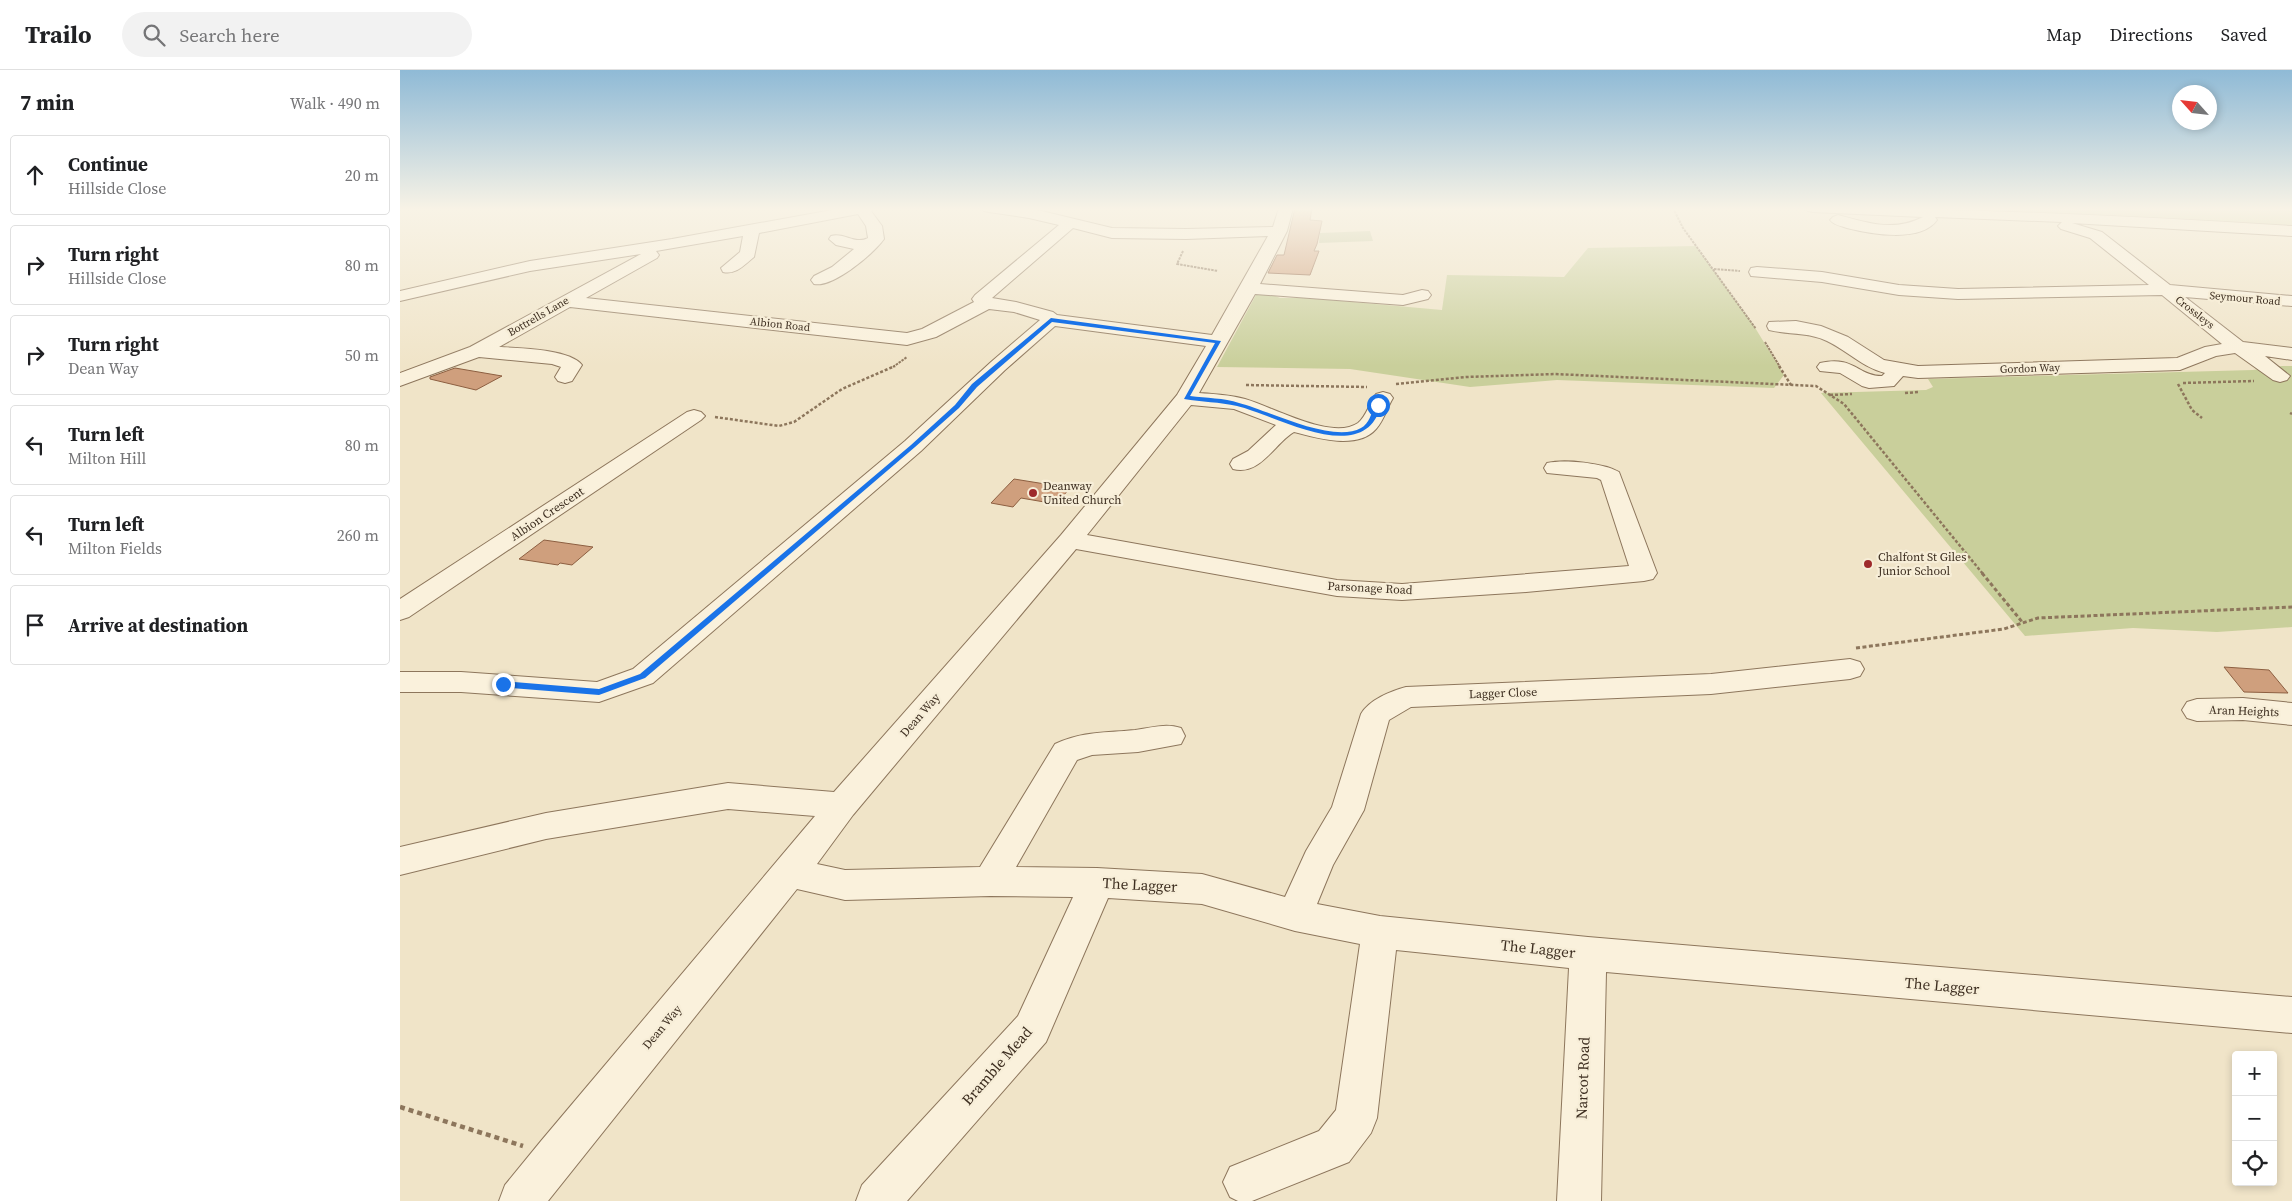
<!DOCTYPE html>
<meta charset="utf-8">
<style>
:root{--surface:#fff;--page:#f2f2f2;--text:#202124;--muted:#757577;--line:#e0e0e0}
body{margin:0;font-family:"Source Serif 4",serif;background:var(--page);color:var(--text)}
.controls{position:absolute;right:15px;bottom:15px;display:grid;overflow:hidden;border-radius:5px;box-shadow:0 2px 8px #0003}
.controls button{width:45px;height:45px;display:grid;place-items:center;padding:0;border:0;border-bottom:1px solid var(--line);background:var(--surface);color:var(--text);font:25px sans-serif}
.compass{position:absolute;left:1772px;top:15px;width:45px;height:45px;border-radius:50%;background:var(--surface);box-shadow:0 2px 8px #0003;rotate:297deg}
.stop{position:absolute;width:15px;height:15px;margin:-11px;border:4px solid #1a73e8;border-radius:50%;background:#fff}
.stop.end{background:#1a73e8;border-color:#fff;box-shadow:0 1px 5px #0008}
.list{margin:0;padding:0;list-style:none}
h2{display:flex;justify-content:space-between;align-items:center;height:65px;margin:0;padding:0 20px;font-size:21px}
h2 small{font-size:16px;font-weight:400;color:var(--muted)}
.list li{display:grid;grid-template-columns:32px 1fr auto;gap:15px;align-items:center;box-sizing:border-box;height:80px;margin:0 10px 10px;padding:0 10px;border:1px solid var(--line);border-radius:5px}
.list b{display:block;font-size:19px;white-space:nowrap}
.list p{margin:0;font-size:16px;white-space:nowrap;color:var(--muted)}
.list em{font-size:16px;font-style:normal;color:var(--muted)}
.icon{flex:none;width:28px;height:28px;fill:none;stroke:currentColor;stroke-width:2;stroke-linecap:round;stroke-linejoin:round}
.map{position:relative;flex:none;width:1892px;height:1131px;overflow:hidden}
header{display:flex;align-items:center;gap:30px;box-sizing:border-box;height:70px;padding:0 25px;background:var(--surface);border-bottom:1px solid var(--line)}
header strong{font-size:24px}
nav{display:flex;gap:28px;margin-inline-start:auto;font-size:18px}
.search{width:350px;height:45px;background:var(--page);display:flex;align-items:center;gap:12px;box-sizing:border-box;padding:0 18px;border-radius:28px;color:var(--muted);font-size:19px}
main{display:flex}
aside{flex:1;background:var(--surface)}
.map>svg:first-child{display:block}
.green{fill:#c9cf9b}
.cemetery{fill:#bfc49a}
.building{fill:#cf9f7d;stroke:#8d5f41}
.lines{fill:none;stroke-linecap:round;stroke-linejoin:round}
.minor-casing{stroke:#8d765c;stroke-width:2}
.path-far3{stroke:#8d765c;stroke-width:2;stroke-dasharray:2.5 1;stroke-linecap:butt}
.path-far2{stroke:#8d765c;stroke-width:2.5;stroke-dasharray:3 2;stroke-linecap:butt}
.path-far1{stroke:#8d765c;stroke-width:3;stroke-dasharray:4 2.5;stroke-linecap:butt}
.path{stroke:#8d765c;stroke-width:4.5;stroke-dasharray:5 4;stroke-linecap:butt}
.minor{fill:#faf1dc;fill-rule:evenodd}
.route{fill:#1a73e8}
.poi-dot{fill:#9e2a2b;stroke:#f7eed8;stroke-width:2}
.labels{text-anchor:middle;stroke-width:4.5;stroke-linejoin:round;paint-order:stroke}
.far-street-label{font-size:11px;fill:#3d2e20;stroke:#f7eed8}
.poi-label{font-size:12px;fill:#3d2e20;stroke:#f7eed8;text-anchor:start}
.street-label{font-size:12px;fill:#3d2e20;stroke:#f7eed8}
.near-street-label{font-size:15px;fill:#3d2e20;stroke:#f7eed8}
</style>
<header>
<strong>Trailo</strong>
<div class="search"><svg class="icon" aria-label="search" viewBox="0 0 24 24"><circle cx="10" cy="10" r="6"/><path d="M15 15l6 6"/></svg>Search here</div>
<nav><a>Map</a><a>Directions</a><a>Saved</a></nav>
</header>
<main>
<aside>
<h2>7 min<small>Walk · 490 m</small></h2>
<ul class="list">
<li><svg class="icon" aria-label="ahead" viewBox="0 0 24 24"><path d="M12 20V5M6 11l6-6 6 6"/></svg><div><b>Continue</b><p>Hillside Close</p></div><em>20 m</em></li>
<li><svg class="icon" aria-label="right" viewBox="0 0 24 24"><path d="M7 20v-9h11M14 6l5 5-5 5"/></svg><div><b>Turn right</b><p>Hillside Close</p></div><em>80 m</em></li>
<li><svg class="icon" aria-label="right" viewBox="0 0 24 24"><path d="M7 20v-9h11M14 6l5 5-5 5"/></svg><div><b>Turn right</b><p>Dean Way</p></div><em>50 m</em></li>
<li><svg class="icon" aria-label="left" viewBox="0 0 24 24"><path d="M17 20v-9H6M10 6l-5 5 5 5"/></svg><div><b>Turn left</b><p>Milton Hill</p></div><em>80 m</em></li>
<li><svg class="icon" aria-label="left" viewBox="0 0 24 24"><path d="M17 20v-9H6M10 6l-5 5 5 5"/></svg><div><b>Turn left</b><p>Milton Fields</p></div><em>260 m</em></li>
<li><svg class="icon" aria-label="arrive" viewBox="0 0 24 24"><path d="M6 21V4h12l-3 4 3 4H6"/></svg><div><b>Arrive at destination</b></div></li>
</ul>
</aside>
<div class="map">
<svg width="1892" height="1131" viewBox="0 0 1892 1131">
<rect width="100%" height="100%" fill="#f0e4c8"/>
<!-- green -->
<g class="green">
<polygon points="1463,138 1892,138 1892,159"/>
<polygon points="1296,176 1354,256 1384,305 1374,318 1157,310 1070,317 950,299 817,297 857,223 871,224 880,228 908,228 1042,240 1047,205 1164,207 1188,178"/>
<polygon points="1882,296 1892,296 1892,557 1817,562 1733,558 1625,566 1421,323 1526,320 1533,317 1528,309 1853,300"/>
</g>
<!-- cemetery -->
<polygon class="cemetery" points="970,161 973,171 919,173 920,163"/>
<!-- building -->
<g class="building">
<polygon points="895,138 912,138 910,150 922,151 917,174 914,181 919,181 910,205 868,203 877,185 884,185"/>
<polygon points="55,298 102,306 76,320 30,309 30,307"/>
<polygon points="614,409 670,418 656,434 621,428 613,437 591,433"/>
<polygon points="144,470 193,477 172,495 160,493 158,495 119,489"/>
<polygon points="1824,597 1869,600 1888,623 1844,622"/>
</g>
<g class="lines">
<defs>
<g id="minor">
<path d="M443,138H474L471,141L482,156L484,169C473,184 433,218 414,214L411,210L414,206L432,197L454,179L436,175L429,169L431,166C444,162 455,175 468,168L466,156L458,144L359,163L354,187C344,195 336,205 323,202L321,198L340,182L343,166L256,181L259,185L257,188L186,228L507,263L522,259L574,232L572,229L575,225L659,155L629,148L589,142L584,141L582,138H629L712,158L786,159L873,157L879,138H893L887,161L860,214L1003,225L1022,220L1028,221L1031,225L1028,229L1003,235L855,224L799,323C814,324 830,325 845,329C873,337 932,371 958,353C966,347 970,332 976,324L983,322L990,324L993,328C987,338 984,350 976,359C958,380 916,368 894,362C874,374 860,406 833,399L830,394L833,389L848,381L876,355L834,339L791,335L687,465L937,510L1002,514L1229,496L1201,410L1197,408L1147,403L1144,398L1147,393C1165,389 1204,393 1219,402L1257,503L1253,509L1244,511L1126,522L1002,530L937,526L676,479L453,745L417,794L445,800L580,797L655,674C683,661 705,663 735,660C751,658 765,653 781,658L785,666L781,674L738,682L692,685L677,690L616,797L697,798L802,804L885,827L906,781L932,737L961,644C969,630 991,621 1006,617L1311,604L1450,589L1460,592L1464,599L1460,606L1450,609L1311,624L1011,637L989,650L964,740L933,795L917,834L980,846L1188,867L1892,927V963L1206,902L1201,1131H1157L1169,898L996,880L977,1048L971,1063L949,1092L852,1131H838L830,1127L823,1112L830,1097L919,1061L936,1040L960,874L895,861L802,834L708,828L646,972L507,1131H456L462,1115L618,946L673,827L590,826L445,830L397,819L148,1131H99L105,1115L141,1071L415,746L328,739L146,769L0,805V777L146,743L328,713L434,722L661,465L777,325L806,276L655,256L605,300L521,381L253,613L199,632L61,622H0V602H61L197,612L233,599L505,371L591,292L640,250L614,242L589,239L536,267L507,275L170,237L99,277C118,278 170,279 182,295L172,311L165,313L158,311L155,307L161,297L152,294L79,287L0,316V303L70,277L241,184L130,201L0,231V221L130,191L272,169ZM673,158L712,168L786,169L868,166L812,265L657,245L653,242L616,232L592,228Z"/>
<path d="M1406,138C1568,138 1730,146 1892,156V166L1672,153L1702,162L1770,215L1892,226V236L1785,227L1843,272L1892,278V290L1865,286L1890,306L1887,310L1880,312L1873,310L1835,283L1816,286L1780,300L1518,308L1503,306L1494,316L1469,318L1462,316L1440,303L1420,301L1417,297L1420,293C1454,285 1458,306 1482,306L1485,303C1462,297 1448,281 1427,271C1408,262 1389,265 1369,260L1367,256L1369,252L1396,251L1421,256L1448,267L1484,290L1518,296L1777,288L1805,277L1822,274L1762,225L1558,229L1499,225L1422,212L1351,206L1349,202L1351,198L1357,197L1422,202L1499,215L1558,219L1749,215L1690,168L1661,159L1658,156L1662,152L1535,147L1537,150C1521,173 1470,164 1447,158C1441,156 1434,155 1430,150L1433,147L1438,145C1468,153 1494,162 1523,147L1413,142L1408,141Z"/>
<polygon points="294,340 301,342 305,346 301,350 9,547 0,550 0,529 287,342"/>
<polygon points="1843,628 1892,633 1892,655 1843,650 1797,651 1787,648 1782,640 1787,632 1797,629"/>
</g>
</defs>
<!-- minor casing -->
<use href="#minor" class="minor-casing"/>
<!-- path-far3 -->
<g class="path-far3">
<polyline points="1273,138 1283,158 1356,259"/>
<polyline points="783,181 777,194 818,201"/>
<polyline points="1314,199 1340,201"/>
<polyline points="1365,272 1380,297"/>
<polyline points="493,297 507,287"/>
</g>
<!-- path-far2 -->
<g class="path-far2">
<polyline points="1379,296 1391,315"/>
<polyline points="1783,313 1854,311"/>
<polyline points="996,314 1066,307 1155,304 1416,316 1444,334 1583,504"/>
<polyline points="1778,314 1792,340 1802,348"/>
<polyline points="846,315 967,317"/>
<polyline points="1505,323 1519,322"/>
<polyline points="1430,325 1452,324"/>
<polyline points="1890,343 1892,344"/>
<polyline points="315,347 379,356 394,352 442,319 495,296"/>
</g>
<!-- path-far1 -->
<g class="path-far1">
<polyline points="1582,503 1623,553"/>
<polyline points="1456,578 1604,559 1638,548 1892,537"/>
</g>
<!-- path -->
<polyline class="path" points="0,1037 123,1076"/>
<!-- minor -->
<use href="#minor" class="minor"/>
</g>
<!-- sky -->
<linearGradient id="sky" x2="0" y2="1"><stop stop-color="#8fbad6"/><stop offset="0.47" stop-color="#f8f3e6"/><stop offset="1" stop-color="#f8f3e6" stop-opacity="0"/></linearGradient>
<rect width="1892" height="296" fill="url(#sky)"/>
<!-- route -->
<path class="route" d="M651,248L821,271L790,326C806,328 824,328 839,333C870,341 933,374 961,358C969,354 972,343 974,335L978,334L981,335C965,399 876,345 837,336C820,332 801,332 784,329L815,273L652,252L577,317L559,338L515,377L245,608L199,625L100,617L99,614L103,611L199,619L240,604L511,375L555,335L572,314Z"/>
<!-- markers -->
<g class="poi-dot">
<circle cx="633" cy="423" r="5"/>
<circle cx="1468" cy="494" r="5"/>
</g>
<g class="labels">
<!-- far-street labels -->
<g class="far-street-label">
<text transform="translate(1845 228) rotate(5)" y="4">Seymour Road</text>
<text transform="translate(1795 242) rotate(38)" y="4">Crossleys</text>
<text transform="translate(138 246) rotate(-30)" y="4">Bottrells Lane</text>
<text transform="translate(380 254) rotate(6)" y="4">Albion Road</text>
<text transform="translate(1630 298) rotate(-2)" y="4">Gordon Way</text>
</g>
<!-- poi labels -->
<g class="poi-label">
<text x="643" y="420">Deanway<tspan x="643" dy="14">United Church</tspan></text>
<text x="1478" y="491">Chalfont St Giles<tspan x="1478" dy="14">Junior School</tspan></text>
</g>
<!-- street labels -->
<g class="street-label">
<text transform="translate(147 444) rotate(-34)" y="4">Albion Crescent</text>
<text transform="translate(970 518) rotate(3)" y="4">Parsonage Road</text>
<text transform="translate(1103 623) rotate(-2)" y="4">Lagger Close</text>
<text transform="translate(1844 641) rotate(2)" y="4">Aran Heights</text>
<text transform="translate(520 645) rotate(-49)" y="4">Dean Way</text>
<text transform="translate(262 957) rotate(-50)" y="4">Dean Way</text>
</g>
<!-- near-street labels -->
<g class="near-street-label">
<text transform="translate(740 815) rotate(3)" y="5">The Lagger</text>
<text transform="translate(1138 879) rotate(6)" y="5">The Lagger</text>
<text transform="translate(1542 916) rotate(5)" y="5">The Lagger</text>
<text transform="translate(597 996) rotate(-49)" y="5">Bramble Mead</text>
<text transform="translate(1183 1008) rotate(-88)" y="5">Narcot Road</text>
</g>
</g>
</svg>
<div class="controls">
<button>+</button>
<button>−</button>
<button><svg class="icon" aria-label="locate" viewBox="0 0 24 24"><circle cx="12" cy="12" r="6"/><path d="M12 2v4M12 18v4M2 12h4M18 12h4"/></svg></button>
</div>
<svg class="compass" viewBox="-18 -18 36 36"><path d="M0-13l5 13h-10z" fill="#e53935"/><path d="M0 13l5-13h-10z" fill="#757577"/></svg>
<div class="stop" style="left:978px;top:335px"></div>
<div class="stop end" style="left:103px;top:614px"></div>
</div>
</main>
